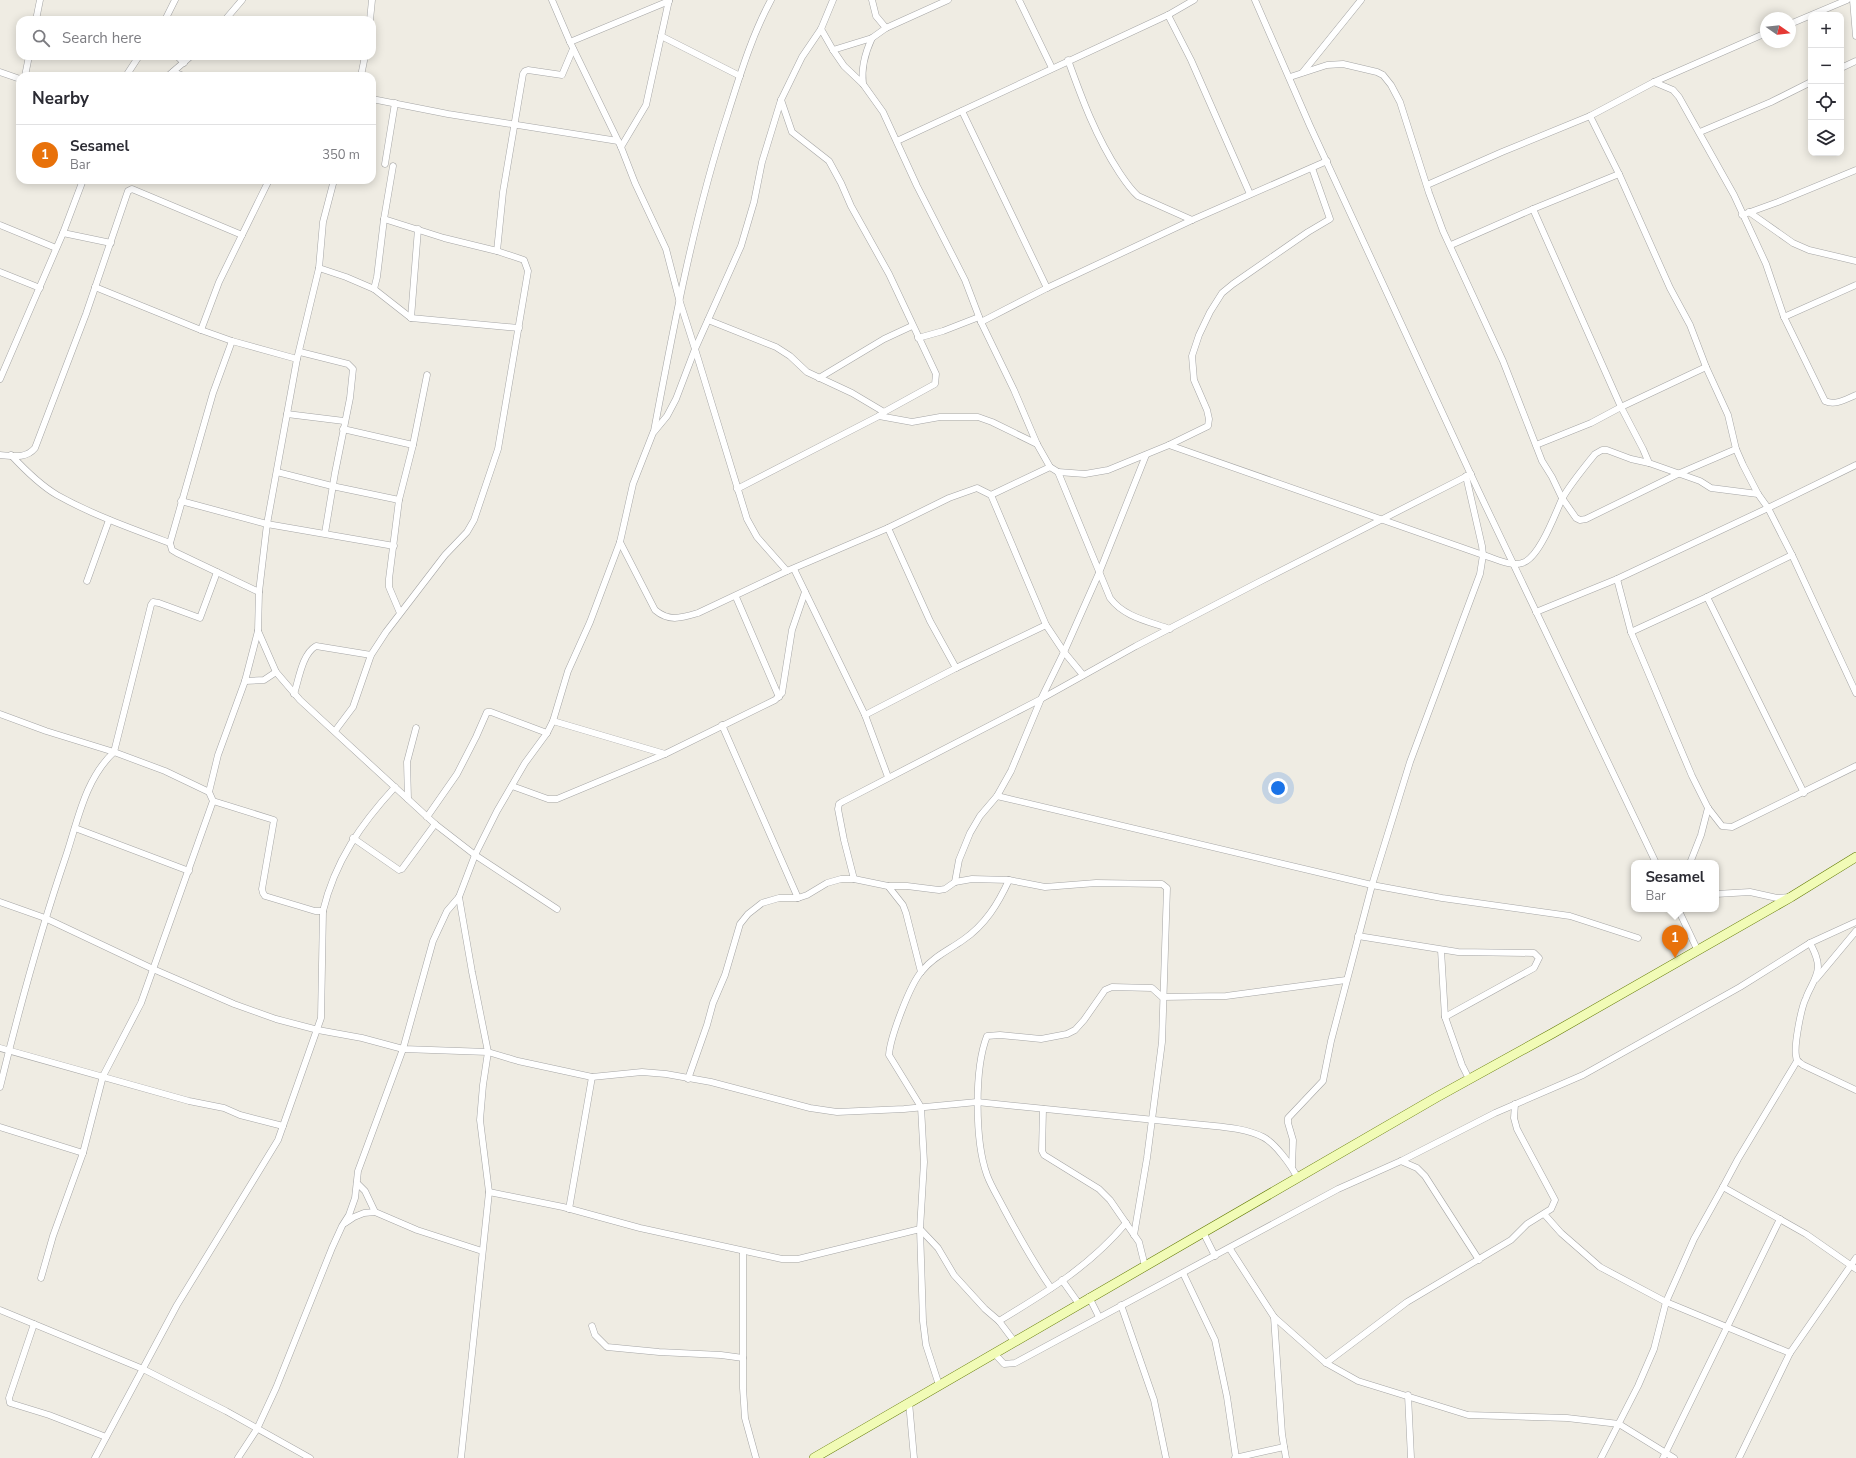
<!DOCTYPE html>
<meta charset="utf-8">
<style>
:root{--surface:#fff;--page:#f2f2f3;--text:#2b2b33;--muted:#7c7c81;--line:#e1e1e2;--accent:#111827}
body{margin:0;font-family:"Nunito Sans",sans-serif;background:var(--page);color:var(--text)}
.controls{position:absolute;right:12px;top:12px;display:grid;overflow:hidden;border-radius:8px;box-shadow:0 2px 10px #0003}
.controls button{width:36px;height:36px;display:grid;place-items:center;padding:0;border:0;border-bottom:1px solid var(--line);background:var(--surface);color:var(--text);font:20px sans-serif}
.compass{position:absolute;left:1760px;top:12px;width:36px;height:36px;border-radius:50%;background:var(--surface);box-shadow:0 2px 10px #0003;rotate:104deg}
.you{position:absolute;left:1278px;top:788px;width:14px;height:14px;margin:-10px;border:3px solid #fff;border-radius:50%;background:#1a73e8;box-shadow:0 0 0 6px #1a73e833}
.badge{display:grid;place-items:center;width:26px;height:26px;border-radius:50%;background:var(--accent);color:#fff;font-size:13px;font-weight:700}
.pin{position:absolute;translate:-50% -33px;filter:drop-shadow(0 1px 2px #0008)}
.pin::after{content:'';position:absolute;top:21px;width:14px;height:12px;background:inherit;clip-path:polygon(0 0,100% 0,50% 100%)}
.popup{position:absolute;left:1631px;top:860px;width:88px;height:52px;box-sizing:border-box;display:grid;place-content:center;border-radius:8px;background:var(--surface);filter:drop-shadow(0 1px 3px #0005);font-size:13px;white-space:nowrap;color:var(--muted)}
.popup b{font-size:15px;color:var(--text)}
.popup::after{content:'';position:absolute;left:50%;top:100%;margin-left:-8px;border:8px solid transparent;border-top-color:var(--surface)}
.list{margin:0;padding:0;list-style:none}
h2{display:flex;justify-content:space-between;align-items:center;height:52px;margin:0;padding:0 16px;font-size:17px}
h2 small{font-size:13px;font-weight:400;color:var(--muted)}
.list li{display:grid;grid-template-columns:26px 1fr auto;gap:12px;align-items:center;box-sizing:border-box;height:60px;padding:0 16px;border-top:1px solid var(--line)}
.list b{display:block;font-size:15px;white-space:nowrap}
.list p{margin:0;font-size:13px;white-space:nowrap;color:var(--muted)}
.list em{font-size:13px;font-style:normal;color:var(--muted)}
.icon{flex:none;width:22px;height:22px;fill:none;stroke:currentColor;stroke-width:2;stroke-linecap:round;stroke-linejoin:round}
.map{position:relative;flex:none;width:1856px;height:1458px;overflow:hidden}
.search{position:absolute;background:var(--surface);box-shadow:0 2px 10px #0003;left:16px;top:16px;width:360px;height:44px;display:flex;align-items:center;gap:10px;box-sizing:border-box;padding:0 14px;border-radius:12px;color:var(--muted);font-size:15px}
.panel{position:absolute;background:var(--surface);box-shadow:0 2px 10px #0003;left:16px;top:72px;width:360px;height:112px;border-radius:12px}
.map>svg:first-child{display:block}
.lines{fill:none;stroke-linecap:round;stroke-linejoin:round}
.street-casing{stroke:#a5a5a5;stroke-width:7}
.secondary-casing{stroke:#607802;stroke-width:10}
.street{stroke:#fff;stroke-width:6}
.secondary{stroke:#f1fbb6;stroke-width:9}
</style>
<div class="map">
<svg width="1856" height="1458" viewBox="0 0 1856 1458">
<rect width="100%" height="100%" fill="#efece3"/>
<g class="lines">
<defs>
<g id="street">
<polyline points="872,0 876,16 886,28"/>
<polyline points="1019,0 1052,68"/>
<polyline points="1255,0 1310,126 1478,490 1656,863"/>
<polyline points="1853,0 1856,36"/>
<polyline points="1168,15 1191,60 1250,194"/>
<polyline points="36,20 40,0"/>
<polyline points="165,20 175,0"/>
<polyline points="225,20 242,0"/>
<polyline points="370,20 372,0"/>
<polyline points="1790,24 1847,0"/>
<path d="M821,29L833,50L844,66L863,84L883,112L917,186L965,280L981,322L1014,390L1037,444L1050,467L1058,472L1110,598C1124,617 1148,621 1170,629"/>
<polyline points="661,36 740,76"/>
<polyline points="570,42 669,1"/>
<polyline points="833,50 872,38 886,28 948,0"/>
<polyline points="177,56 184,63"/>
<path d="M1068,60C1082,99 1096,137 1119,172C1125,181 1130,189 1138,196L1192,220"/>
<polyline points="1841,68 1856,61"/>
<polyline points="0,72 20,79"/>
<polyline points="173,72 184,76"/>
<polyline points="1303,72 1361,0"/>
<polyline points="25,76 29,56"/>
<polyline points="126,76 139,56"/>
<polyline points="168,76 191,56"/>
<polyline points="361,76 365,56"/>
<polyline points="1290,77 1327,65 1343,64 1377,72 1383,75 1391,85 1400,102 1429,193 1443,231 1503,361 1542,461 1552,477 1562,498 1576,518 1580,520 1586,519 1680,473 1736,449"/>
<path d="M1654,82L1673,90L1679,97L1734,195L1766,264L1784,317L1825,401C1835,406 1846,399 1856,395"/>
<path d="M863,84C861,68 865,53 872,38"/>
<polyline points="372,99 448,114 618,141"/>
<polyline points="962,111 1047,288"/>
<polyline points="1700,132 1771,102 1811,82"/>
<polyline points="897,141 1168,15 1194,0"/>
<polyline points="621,147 646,105 669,0"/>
<polyline points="385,164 395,103"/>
<polyline points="1619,174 1533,209 1621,407 1643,449 1649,463 1700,481 1711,488 1758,494"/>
<polyline points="1427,185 1502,152 1590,116 1654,82 1766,33"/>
<polyline points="1749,212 1793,243 1809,250 1856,261"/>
<polyline points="1742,215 1778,202 1856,170"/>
<polyline points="384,219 444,238 497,251 503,192 523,74 525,71 528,70 562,75 573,49"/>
<polyline points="0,225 56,248"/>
<polyline points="63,233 111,243"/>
<polyline points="1451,245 1533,209"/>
<polyline points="319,268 346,277 374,289 411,318 519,328"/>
<polyline points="0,272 40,288"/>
<polyline points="95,287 201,330 232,341 297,359"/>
<polyline points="374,289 377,277 384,219 393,166"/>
<polyline points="1784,317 1856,285"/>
<polyline points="411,318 418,229"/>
<polyline points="708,320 776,347 790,356 807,372 852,393 884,412"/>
<polyline points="981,322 1047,288 1192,220 1327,161"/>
<polyline points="201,330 219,282 269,180"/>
<polyline points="918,338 943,331 979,317"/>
<polyline points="232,341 213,393 170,543 172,550 177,553 259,592"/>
<polyline points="300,352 348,364 353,369 350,398 335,473 325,533"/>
<polyline points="819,378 884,339 912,326"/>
<polyline points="0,379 63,233 83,180"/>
<polyline points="287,414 344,421"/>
<polyline points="879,416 912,422 940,417 978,417 992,422 1037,444"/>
<polyline points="343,429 413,445"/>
<path d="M654,431C674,324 694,217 728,113C740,75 752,35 771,0"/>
<polyline points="1169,445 1208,426 1209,419 1207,410 1194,380 1192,356 1199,335 1210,312 1222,293 1233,284 1308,232 1330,219 1312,168"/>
<polyline points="1536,445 1591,423 1621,407 1706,367 1690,325 1670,288 1619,174 1590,116"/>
<path d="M0,455C13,456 26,459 35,448L86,314L128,191L132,189L242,235"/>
<path d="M11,455C25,470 40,485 57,495C93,515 132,529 170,543"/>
<polyline points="1856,465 1768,508 1792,555 1856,693"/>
<polyline points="277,472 332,486 399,500"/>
<path d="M1058,472L1085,474L1108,470L1169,445L1483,555C1494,558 1511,567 1522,563C1539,559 1555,514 1562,499C1569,486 1586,465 1595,454L1602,450H1607L1631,459L1649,463"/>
<polyline points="737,489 879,416 884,412 935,384 936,374 889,274 851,206 841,183 829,161 792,132 781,100"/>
<polyline points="991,495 1046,625 1064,652 1083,675"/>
<polyline points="181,501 267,524 394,546"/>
<polyline points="888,528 930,621 956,668 1046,625"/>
<path d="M620,542L655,610C669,622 681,618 698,613L787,571L888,528L949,498L977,488L991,495L1050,467"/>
<polyline points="1792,555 1707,597 1804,793"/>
<polyline points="794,569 865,715 888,777"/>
<polyline points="787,571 757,537 747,519 695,349 741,246 754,202 762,162 781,100 802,57 821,29 833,0"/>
<polyline points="1617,579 1631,632 1692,776 1708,808 1722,826 1732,827 1856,766"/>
<polyline points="87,581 109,520"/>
<polyline points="736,597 779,697"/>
<polyline points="1536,612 1617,579 1768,508 1758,494 1743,465 1736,449 1728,415 1706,367"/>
<polyline points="400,613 389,587 389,579 399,500 413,445 427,375"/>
<polyline points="258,631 276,672 300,700 435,824 475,855 557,909"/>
<polyline points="1631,632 1707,597"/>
<polyline points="245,681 264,680 276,672"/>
<path d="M294,694C299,679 302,654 316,646L371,655"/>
<polyline points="0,714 46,731 114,752 165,771 209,792"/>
<polyline points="865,715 956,668"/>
<polyline points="553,721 665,754"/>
<polyline points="722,725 798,898"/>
<polyline points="335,731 353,707 371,655 386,632 445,555 467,532 474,520 498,449 528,271 524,260 497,251"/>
<polyline points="512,786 548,799 557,799 665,754 775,700 782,693 792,630 805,592"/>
<polyline points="997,796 1372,885 1442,898 1570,916 1638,938"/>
<polyline points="408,799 407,762 416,728"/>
<polyline points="213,801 274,820 262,889 263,893 265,896 315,911 323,911"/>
<polyline points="427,817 457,774 476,737 487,712 491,712 547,733"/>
<polyline points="75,828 189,871"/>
<polyline points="353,838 399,870 402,869 435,824"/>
<polyline points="1690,863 1701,835 1708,808"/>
<polyline points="854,879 844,840 838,809 839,804 842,802 1041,699 1136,646 1259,582 1471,474"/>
<polyline points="955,882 959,860 970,833 980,816 997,796 1011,771 1041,699 1064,652 1099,573 1146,455"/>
<polyline points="888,886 907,886 939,890 945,889 955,882 972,879 1009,880 1045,887 1096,883 1162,884 1167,888 1162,1042 1147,1158 1134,1235"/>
<polyline points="1716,894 1750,892 1777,898 1789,897"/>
<polyline points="459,897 472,972 488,1052 483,1085 480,1120 489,1192 461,1458"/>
<path d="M0,902L45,918L153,969L234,1004L276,1019L318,1030L362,1038L403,1049L488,1052L518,1061L592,1077L642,1072L666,1074L711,1082L810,1108L837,1112L904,1109L977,1102L1204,1125C1223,1127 1245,1128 1263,1137C1275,1143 1291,1165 1297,1177"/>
<polyline points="1678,909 1697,949"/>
<polyline points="1358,936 1458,952 1534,953 1539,958 1534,968 1445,1017"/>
<path d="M1810,943C1814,951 1818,958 1818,967C1817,979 1810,987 1806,998C1801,1008 1794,1045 1796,1056C1796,1061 1799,1062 1803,1065L1856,1090"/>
<polyline points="1441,950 1445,1017 1462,1065 1469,1079"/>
<polyline points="1816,979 1856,931"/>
<polyline points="0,1048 189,1101 224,1108 240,1115 283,1126"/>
<polyline points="688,1079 707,1025 713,1003 725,975 740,924 748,914 762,903 779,898 798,898 807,895 827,883 841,879 854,879 888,886 903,905 906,913 921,972"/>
<path d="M0,1087C19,1009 40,932 66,856C78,820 85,779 114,752L151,605L153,602L159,603L200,618L217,572"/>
<polyline points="1043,1109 1042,1151 1044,1155 1099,1189 1110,1200 1139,1242 1145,1266"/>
<polyline points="0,1127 83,1153"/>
<polyline points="1401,1161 1417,1168 1425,1176 1479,1260"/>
<polyline points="1292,1166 1293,1140 1288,1123 1288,1118 1323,1081 1331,1041 1372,885 1410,762 1480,574 1483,555 1482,546 1466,476"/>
<polyline points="357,1183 365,1191 375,1212"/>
<polyline points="1723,1187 1738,1159 1797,1061"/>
<polyline points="489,1192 563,1207 640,1228 782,1259 798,1259 920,1229"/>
<polyline points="569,1209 592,1077"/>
<polyline points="1545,1215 1561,1233 1600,1267 1666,1302 1790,1353 1739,1458"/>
<polyline points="345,1223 354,1217 364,1213 375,1212 417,1230 482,1251"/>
<polyline points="920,1229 938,1248 954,1275 985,1309 999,1321 1014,1341"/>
<polyline points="1203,1232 1215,1256"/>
<polyline points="1230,1249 1274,1317 1326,1363 1358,1381 1468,1415 1567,1418 1619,1424 1674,1458"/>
<polyline points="743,1252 743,1388 745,1418 756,1458"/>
<polyline points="1183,1273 1215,1340 1227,1397 1236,1458"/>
<polyline points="41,1278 53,1236 83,1153 103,1076 141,1003 213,801 209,792 218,755 245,681 258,631 259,592 267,524 297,359 319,268 323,222 334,180"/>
<polyline points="1062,1280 1079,1304"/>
<path d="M1051,1288C1033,1262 1018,1235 1003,1207C998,1197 991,1186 987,1175C975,1142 974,1069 987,1036L1000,1035L1041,1039L1067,1034L1075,1030L1084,1020L1105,990L1112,987L1152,988L1162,997L1226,996L1346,980"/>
<polyline points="1089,1297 1099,1317"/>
<polyline points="1121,1305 1154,1400 1166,1458"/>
<polyline points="0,1310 143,1369 226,1411 310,1458"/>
<polyline points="1274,1317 1282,1434 1286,1458"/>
<path d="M999,1321C1047,1292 1090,1266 1126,1223"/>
<polyline points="34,1324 9,1398 10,1403 49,1415 106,1437"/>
<polyline points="592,1326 595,1335 607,1347 659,1352 721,1355 743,1358"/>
<polyline points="994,1353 1004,1364 1015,1363 1338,1189 1401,1161 1495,1113 1583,1075 1740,987 1810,943 1856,922"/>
<polyline points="1790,1353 1856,1258"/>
<polyline points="1326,1363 1407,1302 1511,1240 1527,1224 1551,1209 1555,1200 1517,1129 1514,1118 1515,1104"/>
<path d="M939,1385L926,1345L923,1321L920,1229L924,1162L921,1107L889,1055C890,1038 910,984 922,971C933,957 949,950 963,940C985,925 998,904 1009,880"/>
<polyline points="1408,1395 1411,1458"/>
<polyline points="909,1402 914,1458"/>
<path d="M95,1458L177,1305L278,1140L321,1018L323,911C335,861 361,824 395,787"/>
<polyline points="238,1458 257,1429 276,1388 332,1248 342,1226 349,1215 355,1198 358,1171 403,1049 433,941 447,911 459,897 475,855 497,811 525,763 547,733 553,721 568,671 590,622 620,542 633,484 653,433 667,416 676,399 695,349 679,299 666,249 635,183 621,147 570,42 552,0"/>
<polyline points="1235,1458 1284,1447"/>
<polyline points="1601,1458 1638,1386 1654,1349 1666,1302 1694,1239 1723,1187 1806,1234 1856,1269"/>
<polyline points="1663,1458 1780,1219"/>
</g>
<polyline id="secondary" points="814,1458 1437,1097 1553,1033 1791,897 1856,857"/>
</defs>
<!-- street casing -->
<use href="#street" class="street-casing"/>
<!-- secondary casing -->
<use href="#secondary" class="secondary-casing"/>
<!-- street -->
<use href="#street" class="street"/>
<!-- secondary -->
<use href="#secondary" class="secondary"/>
</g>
</svg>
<div class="controls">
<button>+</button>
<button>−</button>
<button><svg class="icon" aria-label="locate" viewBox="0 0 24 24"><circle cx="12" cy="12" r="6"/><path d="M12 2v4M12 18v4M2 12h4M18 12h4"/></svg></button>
<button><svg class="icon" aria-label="layers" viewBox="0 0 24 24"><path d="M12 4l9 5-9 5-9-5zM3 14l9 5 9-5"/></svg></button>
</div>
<svg class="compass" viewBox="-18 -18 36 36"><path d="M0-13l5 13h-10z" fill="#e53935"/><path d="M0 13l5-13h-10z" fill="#7c7c81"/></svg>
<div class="you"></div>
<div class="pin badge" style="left:1675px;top:958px;background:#e8710a">1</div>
<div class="popup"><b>Sesamel</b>Bar</div>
<div class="search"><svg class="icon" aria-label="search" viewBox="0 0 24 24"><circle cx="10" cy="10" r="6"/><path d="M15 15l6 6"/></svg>Search here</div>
<section class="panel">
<h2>Nearby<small></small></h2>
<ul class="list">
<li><span class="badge" style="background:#e8710a">1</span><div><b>Sesamel</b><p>Bar</p></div><em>350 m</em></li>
</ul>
</section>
</div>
